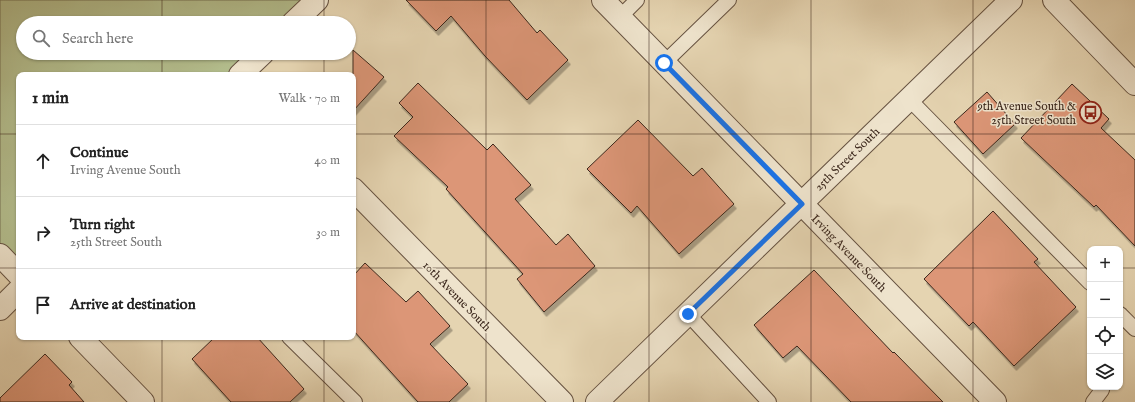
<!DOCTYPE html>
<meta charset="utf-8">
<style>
:root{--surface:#fff;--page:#f6f6f6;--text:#222;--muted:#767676;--line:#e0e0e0}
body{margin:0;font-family:"IM FELL English",serif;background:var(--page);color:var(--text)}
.controls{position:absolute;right:12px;bottom:12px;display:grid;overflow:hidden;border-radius:8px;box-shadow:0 1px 3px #0004}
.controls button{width:36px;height:36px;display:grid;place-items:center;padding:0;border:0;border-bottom:1px solid var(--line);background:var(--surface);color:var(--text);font:20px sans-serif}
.stop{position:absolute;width:12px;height:12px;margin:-9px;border:3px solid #1a73e8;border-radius:50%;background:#fff}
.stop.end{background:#1a73e8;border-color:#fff;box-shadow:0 1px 4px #0008}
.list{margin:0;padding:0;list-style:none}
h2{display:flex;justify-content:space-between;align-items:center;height:52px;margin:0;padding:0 16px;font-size:17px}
h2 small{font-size:13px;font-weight:400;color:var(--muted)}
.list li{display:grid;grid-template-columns:26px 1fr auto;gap:12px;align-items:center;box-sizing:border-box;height:72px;padding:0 16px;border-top:1px solid var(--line)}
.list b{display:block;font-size:15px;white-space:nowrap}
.list p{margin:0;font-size:13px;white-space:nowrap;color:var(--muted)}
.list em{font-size:13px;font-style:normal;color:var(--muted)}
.icon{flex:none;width:22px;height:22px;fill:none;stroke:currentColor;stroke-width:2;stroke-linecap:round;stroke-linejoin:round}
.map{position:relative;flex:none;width:1135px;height:402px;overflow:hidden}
.search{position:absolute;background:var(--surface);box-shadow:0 1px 3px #0004;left:16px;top:16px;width:340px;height:44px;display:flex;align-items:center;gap:10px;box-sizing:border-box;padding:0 14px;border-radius:22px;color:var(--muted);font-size:15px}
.panel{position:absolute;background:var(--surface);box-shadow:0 1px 3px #0004;left:16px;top:72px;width:340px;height:268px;border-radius:8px}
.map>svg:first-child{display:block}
.green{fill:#b3bd8d;stroke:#777254}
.building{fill:#dc9677;stroke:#3b271c;filter:url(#shadow)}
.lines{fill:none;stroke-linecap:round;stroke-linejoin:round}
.service-casing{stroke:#665241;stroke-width:16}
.minor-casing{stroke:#665241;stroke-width:24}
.tertiary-casing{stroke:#665241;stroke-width:24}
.service{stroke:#eee3cc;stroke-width:14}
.minor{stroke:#eee3cc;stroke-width:22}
.tertiary{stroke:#eee3cc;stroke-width:22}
.route{stroke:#1a73e8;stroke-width:5}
.grid{fill:none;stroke:#3b271c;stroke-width:1;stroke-opacity:0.55}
.labels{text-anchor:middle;stroke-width:3;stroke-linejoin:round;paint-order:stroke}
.poi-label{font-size:12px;fill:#3b271c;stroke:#eee3cc;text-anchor:end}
.street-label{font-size:12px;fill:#3b271c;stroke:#eee3cc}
</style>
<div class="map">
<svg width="1135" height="402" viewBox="0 0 1135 402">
<defs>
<filter id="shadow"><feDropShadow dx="2.5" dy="4.5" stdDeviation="0" flood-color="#0004"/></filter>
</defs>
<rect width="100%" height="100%" fill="#e5d4b1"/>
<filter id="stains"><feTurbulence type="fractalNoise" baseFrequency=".005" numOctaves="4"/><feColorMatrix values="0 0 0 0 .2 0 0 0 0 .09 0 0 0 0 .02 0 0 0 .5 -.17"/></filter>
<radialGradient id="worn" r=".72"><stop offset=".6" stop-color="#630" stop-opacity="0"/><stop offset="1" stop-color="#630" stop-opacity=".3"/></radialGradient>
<!-- green -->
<polygon class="green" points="0,0 317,0 293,23 23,23 23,53 263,53 240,75 19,75 19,275 0,255"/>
<!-- building -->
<g class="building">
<polygon points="406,0 509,0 537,33 540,30 568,60 527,100 485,56 451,16 436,31"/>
<polygon points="353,50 384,77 353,111"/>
<polygon points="418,83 487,150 493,144 531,185 515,199 556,245 568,234 595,266 544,312 517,279 523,274 446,189 448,187 394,136 413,117 399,103"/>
<polygon points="1072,84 1109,119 1101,128 1135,160 1135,246 1096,205 1094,207 1021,138"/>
<polygon points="987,92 1015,124 983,154 954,122"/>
<polygon points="638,120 693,176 702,168 734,204 679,254 637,206 631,213 587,169"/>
<polygon points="993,211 1038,259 1034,262 1076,307 1014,366 973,322 969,326 924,279"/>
<polygon points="365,263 406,302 418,291 450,326 430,344 468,384 449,402 418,402 353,330 353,276"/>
<polygon points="814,270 893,353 894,352 943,402 851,402 797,346 783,358 754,325"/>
<polygon points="215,337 257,337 304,389 290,402 231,402 192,359"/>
<polygon points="45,354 72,382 69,385 84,402 0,402 0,398"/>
</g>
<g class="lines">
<defs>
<g id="service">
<polyline points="620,17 637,0"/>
<polyline points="664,63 729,0"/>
<polyline points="909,99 1090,283"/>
<polyline points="688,314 769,402"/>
<polyline points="1120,314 1135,329"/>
<polyline points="289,337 355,402"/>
<polyline points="1093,402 1102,390"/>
</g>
<g id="minor">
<polyline points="603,0 995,402"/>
<polyline points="293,23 317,0"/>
<polyline points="240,75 263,53"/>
<polyline points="353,189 562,402"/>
<polyline points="0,255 19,275"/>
<polyline points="0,309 19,290"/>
<polyline points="80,337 143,402"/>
<polyline points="597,402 1011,0"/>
</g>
<polyline id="tertiary" points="1054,0 1135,84"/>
</defs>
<!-- service casing -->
<use href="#service" class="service-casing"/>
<!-- minor casing -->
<use href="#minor" class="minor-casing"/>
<!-- tertiary casing -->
<use href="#tertiary" class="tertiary-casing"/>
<!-- service -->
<use href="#service" class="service"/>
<!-- minor -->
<use href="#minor" class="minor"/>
<!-- tertiary -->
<use href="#tertiary" class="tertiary"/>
</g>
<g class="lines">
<!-- route -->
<polyline class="route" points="664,63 802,204 688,314"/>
</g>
<!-- grid -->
<path class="grid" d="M162,0V23M324,0V23M486,0V402M649,0V402M811,0V402M973,0V402M162,53V75M324,53V75M0,134H19M353,134H1135M0,268H19M353,268H1090M1120,268H1135M162,337V402M324,337V402"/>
<!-- icons -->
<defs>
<symbol id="bus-ring" viewBox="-11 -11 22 22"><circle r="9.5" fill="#eee3cc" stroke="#8f2418" stroke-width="1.5"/><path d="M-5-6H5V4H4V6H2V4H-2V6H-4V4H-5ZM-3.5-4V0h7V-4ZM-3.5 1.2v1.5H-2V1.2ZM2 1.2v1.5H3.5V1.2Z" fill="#8f2418"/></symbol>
</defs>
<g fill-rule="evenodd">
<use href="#bus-ring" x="1078" y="100" width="25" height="25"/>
</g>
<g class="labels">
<!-- poi labels -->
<g class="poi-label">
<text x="1076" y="110">9th Avenue South &amp;<tspan x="1076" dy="14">25th Street South</tspan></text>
</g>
<!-- street labels -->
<g class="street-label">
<text transform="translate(847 159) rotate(-44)" y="4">25th Street South</text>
<text transform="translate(849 253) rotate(46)" y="4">Irving Avenue South</text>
<text transform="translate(457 296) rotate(46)" y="4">10th Avenue South</text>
</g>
</g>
<rect width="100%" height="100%" filter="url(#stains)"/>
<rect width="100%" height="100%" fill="url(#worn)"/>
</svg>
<div class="controls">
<button>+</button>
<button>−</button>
<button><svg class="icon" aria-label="locate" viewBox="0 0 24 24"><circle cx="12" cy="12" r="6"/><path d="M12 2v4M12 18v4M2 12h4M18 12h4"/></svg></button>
<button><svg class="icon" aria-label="layers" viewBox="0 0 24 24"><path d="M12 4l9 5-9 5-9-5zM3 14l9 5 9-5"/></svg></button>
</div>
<div class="stop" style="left:664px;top:63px"></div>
<div class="stop end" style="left:688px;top:314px"></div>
<div class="search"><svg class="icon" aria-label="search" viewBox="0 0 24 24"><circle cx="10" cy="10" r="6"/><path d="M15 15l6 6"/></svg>Search here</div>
<section class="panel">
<h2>1 min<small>Walk · 70 m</small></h2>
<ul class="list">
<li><svg class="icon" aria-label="ahead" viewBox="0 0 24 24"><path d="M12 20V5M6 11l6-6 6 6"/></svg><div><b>Continue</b><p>Irving Avenue South</p></div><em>40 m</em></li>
<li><svg class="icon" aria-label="right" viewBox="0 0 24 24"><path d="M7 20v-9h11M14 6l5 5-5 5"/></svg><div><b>Turn right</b><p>25th Street South</p></div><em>30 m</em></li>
<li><svg class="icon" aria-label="arrive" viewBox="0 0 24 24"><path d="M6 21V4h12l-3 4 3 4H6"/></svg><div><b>Arrive at destination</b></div></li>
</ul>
</section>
</div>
